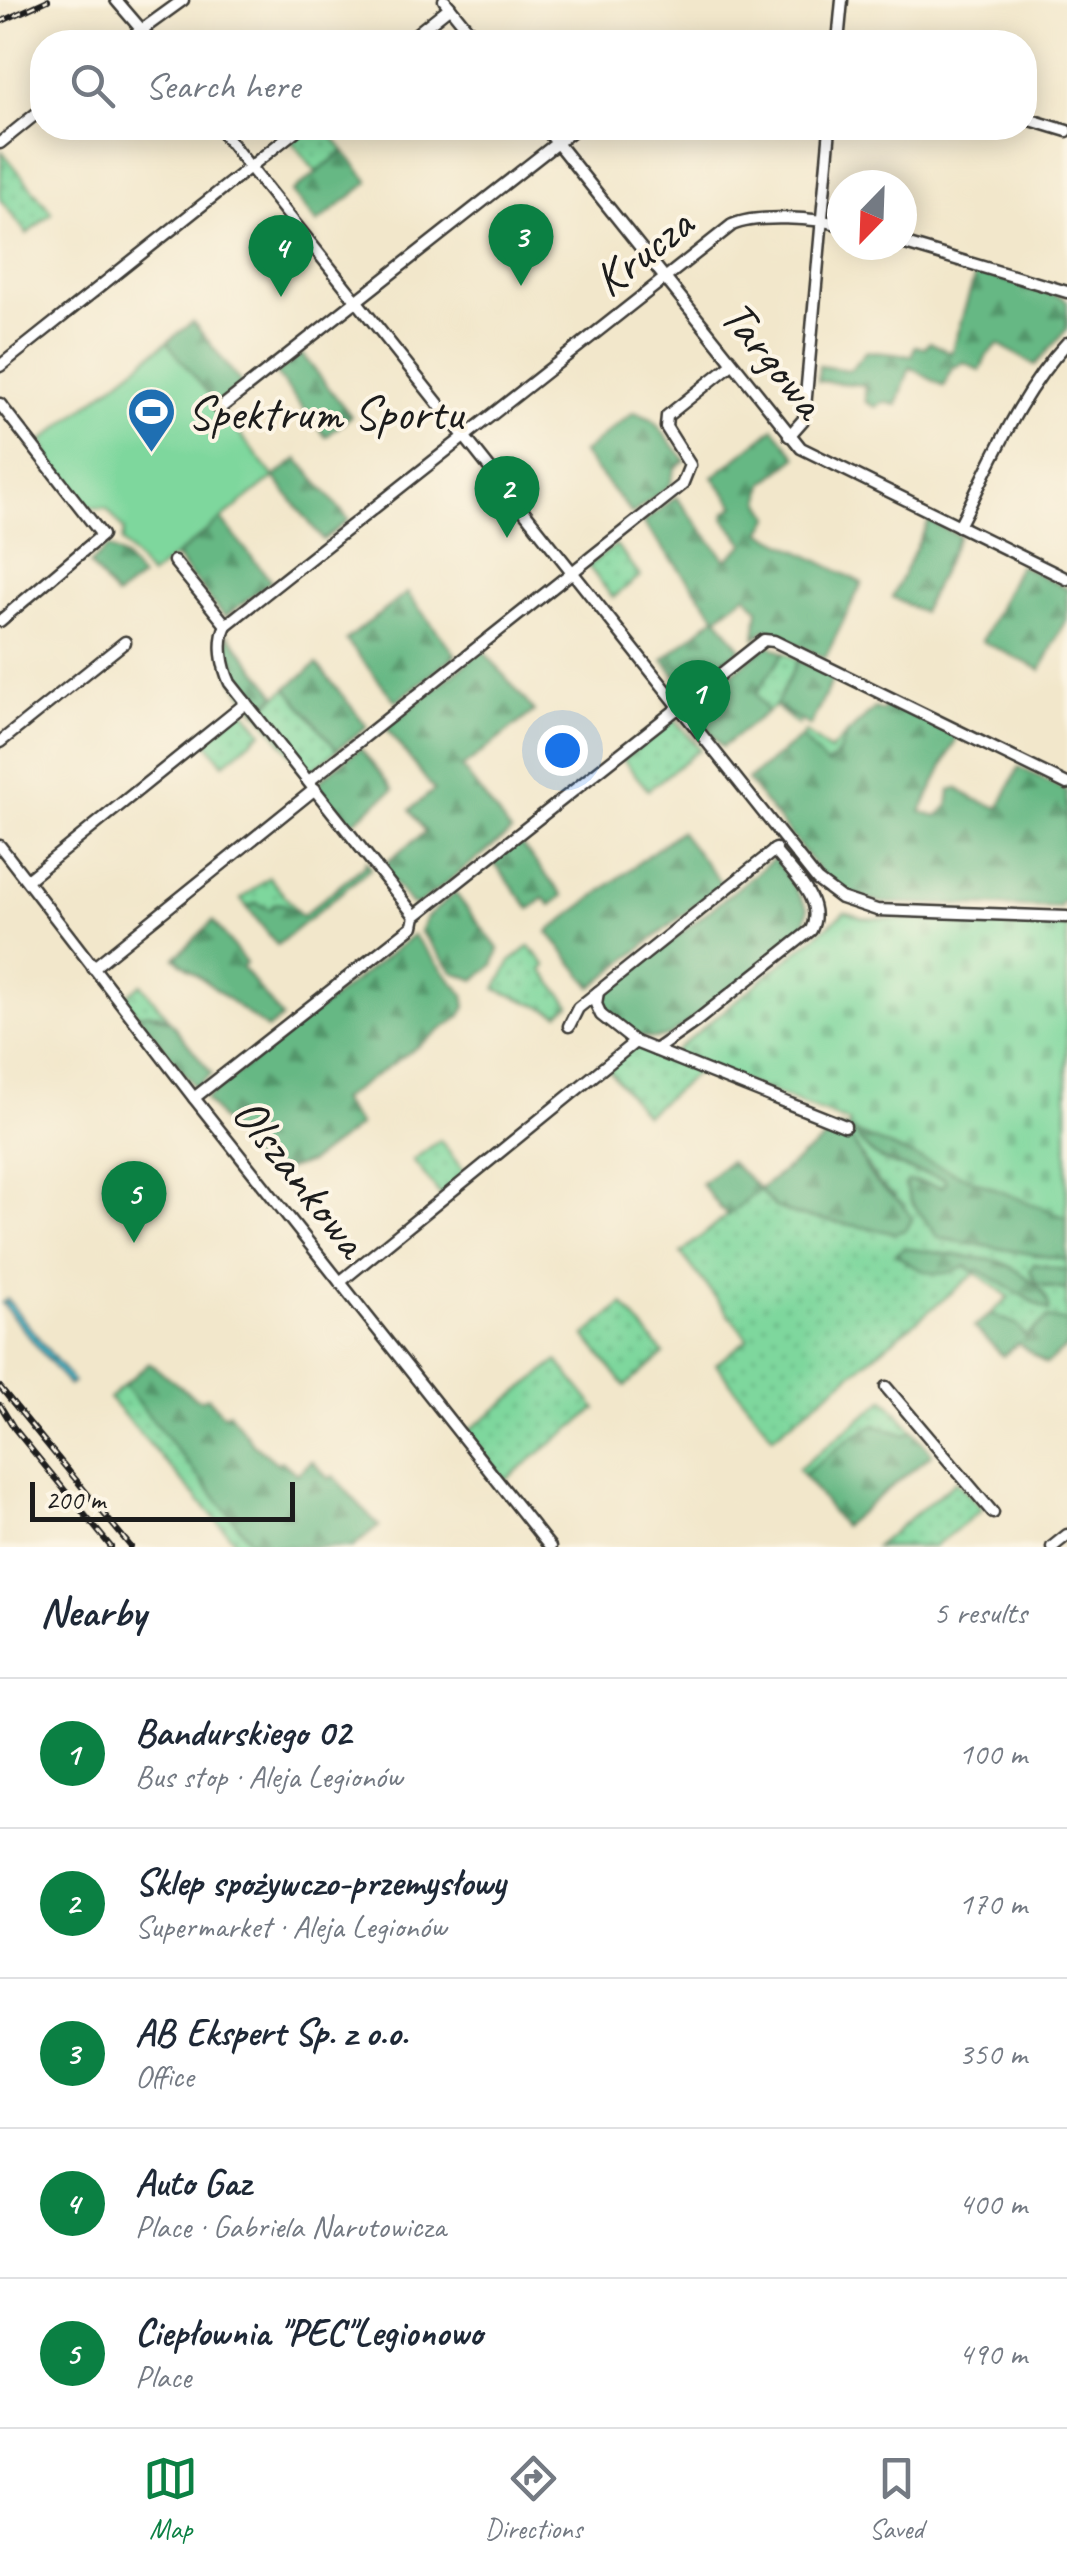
<!DOCTYPE html>
<meta charset="utf-8">
<style>
:root{--surface:#fff;--page:#f6f6f7;--text:#1f2937;--muted:#747a83;--line:#e0e1e3;--accent:#0b8043}
body{margin:0;font-family:Caveat,sans-serif;background:var(--page);color:var(--text)}
.compass{position:absolute;left:827px;top:170px;width:90px;height:90px;border-radius:50%;background:var(--surface);box-shadow:0 5px 25px #0003;rotate:203deg}
.scale{position:absolute;left:30px;bottom:25px;width:265px;box-sizing:border-box;padding-left:10px;border:5px solid #1c1c1c;border-top:0;font-size:28px;line-height:35px;white-space:nowrap;color:#1c1c1c;-webkit-text-stroke:8px #fcf5e5;paint-order:stroke}
.you{position:absolute;left:562px;top:750px;width:35px;height:35px;margin:-25px;border:8px solid #fff;border-radius:50%;background:#1a73e8;box-shadow:0 0 0 15px #1a73e833}
.badge{display:grid;place-items:center;width:65px;height:65px;border-radius:50%;background:var(--accent);color:#fff;font-size:32px;font-weight:700}
.pin{position:absolute;translate:-50% -82px;filter:drop-shadow(0 2px 5px #0008)}
.pin::after{content:'';position:absolute;top:52px;width:35px;height:30px;background:inherit;clip-path:polygon(0 0,100% 0,50% 100%)}
.list{margin:0;padding:0;list-style:none}
h2{display:flex;justify-content:space-between;align-items:center;height:130px;margin:0;padding:0 40px;font-size:42px}
h2 small{font-size:32px;font-weight:400;color:var(--muted)}
.list li{display:grid;grid-template-columns:65px 1fr auto;gap:30px;align-items:center;box-sizing:border-box;height:150px;padding:0 40px;border-top:2px solid var(--line)}
.list b{display:block;font-size:38px;white-space:nowrap}
.list p{margin:0;font-size:32px;white-space:nowrap;color:var(--muted)}
.list em{font-size:32px;font-style:normal;color:var(--muted)}
.icon{flex:none;width:55px;height:55px;fill:none;stroke:currentColor;stroke-width:2;stroke-linecap:round;stroke-linejoin:round}
.map{position:relative;flex:none;width:1067px;height:1547px;overflow:hidden}
.search{position:absolute;background:var(--surface);box-shadow:0 5px 25px #0003;left:30px;right:30px;top:30px;height:110px;display:flex;align-items:center;gap:25px;box-sizing:border-box;padding:0 35px;border-radius:40px;color:var(--muted);font-size:38px}
.sheet{height:880px;background:var(--surface)}
nav{display:flex;justify-content:space-around;align-items:center;box-sizing:border-box;height:140px;border-top:2px solid var(--line);background:var(--surface);font-size:28px;color:var(--muted)}
nav a{display:grid;justify-items:center;gap:5px}
nav .on{color:var(--accent)}
.map>svg:first-child{display:block}
.grass{fill:url(#grass-dots);stroke:#4d7a5c;stroke-width:2.5;fill-rule:evenodd}
.forest{fill:url(#forest-firs);stroke:#416a50;stroke-width:2.5}
.cemetery{fill:url(#cemetery-stones);stroke:#4d7a5c;stroke-width:2.5}
.pitch{fill:#7ed79d;stroke:#4d7a5c;stroke-width:2.5}
.water{fill:url(#water-ripples);stroke:#326870;stroke-width:2.5}
.lines{fill:none;stroke-linecap:round;stroke-linejoin:round}
.minor-casing{stroke:#3c3a36;stroke-width:15}
.minor{stroke:#fff;stroke-width:10}
.rail-casing{stroke:#1c1c1c;stroke-width:6}
.rail{stroke:#fcf5e5;stroke-width:2.5;stroke-dasharray:8;stroke-linecap:butt}
.labels{text-anchor:middle;stroke-width:8;stroke-linejoin:round;paint-order:stroke}
.street-label{font-size:48px;fill:#1c1c1c;stroke:#fcf5e5}
.poi-label{font-size:48px;fill:#1c1c1c;stroke:#fcf5e5;text-anchor:start}
</style>
<div class="map">
<svg width="1067" height="1547" viewBox="0 0 1067 1547">
<defs>
<pattern id="grass-dots" width="8" height="8" patternUnits="userSpaceOnUse" patternTransform="scale(2.5)"><rect width="8" height="8" fill="#7ed79d"/><path d="M2 2h.1M6 6h.1" fill="none" stroke="#6cb887" stroke-width="1.8" stroke-linecap="round"/></pattern>
<pattern id="forest-firs" width="22" height="20" patternUnits="userSpaceOnUse" patternTransform="scale(2.5)"><rect width="22" height="20" fill="#66b884"/><path d="M5 1l3.5 6h-7zM16 11l3.5 6h-7z" fill="#53956b"/></pattern>
<pattern id="cemetery-stones" width="16" height="16" patternUnits="userSpaceOnUse" patternTransform="scale(2.5)"><rect width="16" height="16" fill="#7ed79d"/><path d="M2 7V4a2 2 0 0 1 4 0v3zM10 15v-3a2 2 0 0 1 4 0v3z" fill="#6cb887"/></pattern>
<pattern id="water-ripples" width="26" height="14" patternUnits="userSpaceOnUse" patternTransform="scale(2.5)"><rect width="26" height="14" fill="#48b4c5"/><path d="M2 4q2-2 4 0t4 0M15 11q2-2 4 0t4 0" fill="none" stroke="#3b929f"/></pattern>
</defs>
<rect width="100%" height="100%" fill="#fcf5e5"/>
<filter id="ink" filterUnits="userSpaceOnUse"><feTurbulence type="fractalNoise" baseFrequency=".01" numOctaves="2"/><feDisplacementMap in="SourceGraphic" scale="20" xChannelSelector="R" yChannelSelector="G"/><feConvolveMatrix kernelMatrix="1 2 1 2 8 2 1 2 1" color-interpolation-filters="sRGB"/></filter>
<filter id="wash" filterUnits="userSpaceOnUse"><feTurbulence type="fractalNoise" baseFrequency=".0048" numOctaves="4" result="noise"/><feDisplacementMap in="SourceGraphic" scale="40" xChannelSelector="R" yChannelSelector="G"/><feGaussianBlur stdDeviation="2.25" result="paint"/><feColorMatrix in="noise" values="0 0 0 0 0 0 0 0 0 0 0 0 0 0 0 0 0 1.4 0 .05"/><feComposite in="paint" operator="in"/></filter>
<g filter="url(#wash)">
<rect width="100%" height="100%" fill="#f2e7cb"/>
<!-- grass -->
<g class="grass">
<polygon points="310,128 326,128 344,151 316,172 292,142"/>
<polygon points="2,151 52,213 27,234 0,199"/>
<polygon points="616,545 640,576 613,598 588,566"/>
<polygon points="784,653 798,660 776,705 792,716 801,719 798,725 775,706 767,712 755,697 768,672"/>
<polygon points="287,688 337,750 312,770 303,769 258,712"/>
<polygon points="243,708 262,732 223,764 205,740"/>
<polygon points="674,719 700,749 648,790 623,760"/>
<polygon points="805,732 830,751 848,733 837,757 826,765 801,737"/>
<polygon points="269,877 299,913 278,903 270,910 257,903 247,907 241,899"/>
<polygon points="530,946 546,966 542,970 570,1005 559,1014 496,989 511,961"/>
<polygon points="141,984 170,1021 158,1014 138,1015 124,998"/>
<polygon points="636,1045 699,1071 645,1115 608,1069"/>
<path d="M840,1127L855,1132C867,1163 915,1172 944,1178L946,1183L942,1187L914,1181L911,1201L939,1238L1067,1260V1271L1035,1264L1045,1287L1067,1290V1322L1048,1318L1026,1337L1016,1324L990,1314L1009,1297L976,1273L773,1437L716,1364L748,1339L681,1253L759,1189L775,1207L895,1233L894,1195C866,1179 864,1148 840,1127ZM965,1266C1007,1267 1034,1266 1048,1311L979,1270L973,1271Z"/>
<polygon points="440,1140 467,1176 441,1196 413,1160"/>
<polygon points="623,1304 664,1354 625,1386 585,1336"/>
<polygon points="558,1361 596,1409 505,1480 467,1432"/>
<polygon points="124,1385 256,1547 240,1547 109,1398"/>
<polygon points="885,1399 913,1431 906,1435 875,1425 848,1440 803,1475 798,1469"/>
<polygon points="956,1481 982,1509 934,1547 875,1547"/>
</g>
<!-- forest -->
<g class="forest">
<polygon points="344,151 369,182 317,223 292,192"/>
<polygon points="976,272 1062,297 1067,301 1067,329 1035,365 998,344 987,355 980,371 964,362 952,369 944,387 910,367 897,405 884,402 876,407 866,402 864,385 818,381 819,366 850,370 866,351 912,356 915,346 924,348 930,342 951,353"/>
<polygon points="193,322 242,384 216,405 167,342"/>
<polygon points="302,354 351,416 326,437 276,374"/>
<polygon points="634,412 652,419 685,460 675,468 670,485 632,514 582,453"/>
<polygon points="774,428 797,457 764,483 761,501 771,517 761,532 862,583 825,658 766,629 755,638 758,609 746,595 717,617 741,649 688,691 663,660 716,616 643,523 676,497 726,560 745,544 724,519 725,513 735,506 713,477"/>
<polygon points="298,459 349,520 323,540 274,477"/>
<polygon points="221,519 271,581 225,617 175,557"/>
<polygon points="929,521 959,536 922,612 892,597"/>
<polygon points="108,547 123,556 141,578 116,597 90,564"/>
<polygon points="1019,565 1067,588 1067,617 1041,670 982,641"/>
<polygon points="407,593 456,655 396,702 346,640"/>
<path d="M228,634L277,695L257,712C237,687 220,668 228,634Z"/>
<polygon points="768,645 784,653 756,693 767,712 722,747 690,706"/>
<polygon points="483,650 534,711 462,768 511,832 418,905 411,904 381,867 425,832 410,810 434,790 386,728"/>
<polygon points="798,660 834,677 810,726 776,705"/>
<polygon points="317,664 367,726 337,750 287,688"/>
<polygon points="888,703 957,737 921,812 937,816 948,806 950,790 957,788 974,799 999,808 1019,767 1067,791 1067,902 1062,902 1060,908 882,903 849,893 823,876 747,780 801,737 827,765 837,757 848,733 875,708 882,711"/>
<polygon points="360,748 393,790 348,826 319,789 320,780"/>
<polygon points="680,831 722,884 592,987 548,932"/>
<polygon points="519,842 563,896 551,905 544,898 530,909 493,862"/>
<path d="M775,858L808,909L804,926L769,960L671,1035C639,1047 614,1024 600,998Z"/>
<polygon points="366,861 371,868 277,945 247,907 257,903 270,910 274,904 283,904 302,916 365,865"/>
<polygon points="455,893 499,950 493,965 475,980 453,972 420,931 426,918"/>
<polygon points="213,921 246,963 242,967 282,1018 267,1029 175,958"/>
<polygon points="413,935 464,995 466,1007 460,1017 340,1100 359,1126 310,1162 266,1176 205,1099"/>
<polygon points="149,1013 170,1021 212,1074 195,1087 138,1015"/>
<path d="M840,1127C862,1147 859,1161 874,1180C886,1195 906,1200 912,1220L905,1230L895,1233L796,1215L775,1207L759,1190L727,1216L701,1184L729,1161L760,1189Z"/>
<path d="M855,1132L1067,1218V1260L939,1238L911,1201L905,1185L908,1181L942,1187L946,1183L944,1178C915,1171 867,1163 855,1132Z"/>
<path d="M903,1248L998,1261C1016,1268 1051,1290 1049,1311L979,1270L973,1271L966,1266C939,1281 918,1272 896,1254Z"/>
<polygon points="1034,1264 1067,1271 1067,1290 1037,1284 1030,1270"/>
<polygon points="990,1314 1016,1324 1026,1337 1048,1318 1067,1322 1067,1347 1046,1364 1018,1343 1003,1356 974,1327"/>
<polygon points="149,1363 194,1397 200,1400 208,1397 223,1415 229,1412 252,1443 278,1464 281,1461 297,1474 312,1461 329,1479 333,1476 379,1526 353,1547 256,1547 124,1385"/>
<polygon points="875,1425 905,1435 913,1431 932,1454 843,1526 803,1475 848,1440"/>
</g>
<!-- cemetery -->
<polygon class="cemetery" points="845,912 862,918 1067,926 1067,1218 847,1129 850,1123 672,1053"/>
<!-- pitch -->
<polygon class="pitch" points="167,342 274,477 150,576 122,542 124,530 107,509 84,506 47,459 47,451 41,442"/>
<!-- water -->
<polygon class="water" points="7,1299 74,1382 69,1386 2,1303"/>
</g>
<g filter="url(#ink)">
<g class="lines">
<defs>
<g id="minor">
<polyline points="116,0 152,42"/>
<polyline points="444,0 478,42"/>
<polyline points="125,42 183,0"/>
<polyline points="406,42 450,7"/>
<polyline points="838,42 842,0"/>
<polyline points="1024,118 1067,131"/>
<polyline points="219,128 817,880 841,898 877,910 1067,917"/>
<polyline points="545,128 801,448 1067,579"/>
<polyline points="0,143 42,109"/>
<polyline points="902,243 1067,292"/>
<polyline points="0,366 299,128"/>
<polyline points="0,404 102,535 0,621"/>
<polyline points="219,409 576,128"/>
<polyline points="789,436 804,419 830,128"/>
<path d="M959,526C992,463 1018,395 1067,343"/>
<path d="M174,561L226,625C218,642 222,666 230,683L415,916"/>
<path d="M226,625L732,225C756,214 817,218 842,225"/>
<polyline points="0,742 125,642"/>
<polyline points="309,781 682,485 690,465 666,427 667,416 732,364"/>
<polyline points="0,846 194,1098 550,1547"/>
<polyline points="27,880 246,703"/>
<polyline points="93,968 315,789"/>
<polyline points="598,992 596,1004 601,1015 635,1042 845,1126"/>
<polyline points="569,1026 578,1008 776,849"/>
<path d="M655,1050L695,1022L811,930C826,901 791,872 774,850"/>
<polyline points="194,1098 413,926 415,916 764,640 774,641 1067,784"/>
<polyline points="340,1282 635,1042"/>
<polyline points="886,1387 993,1513"/>
<polyline points="1052,1547 1067,1535"/>
</g>
</defs>
<!-- minor casing -->
<use href="#minor" class="minor-casing"/>
<!-- minor -->
<use href="#minor" class="minor"/>
<defs>
<g id="rail">
<polyline points="0,22 48,0"/>
<polyline points="0,1387 131,1547"/>
<polyline points="0,1405 14,1428 111,1547"/>
</g>
</defs>
<!-- rail casing -->
<use href="#rail" class="rail-casing"/>
<!-- rail -->
<use href="#rail" class="rail"/>
</g>
</g>
<!-- icons -->
<defs>
<symbol id="stadium-pin" viewBox="-11 -11 22 30"><path d="M0 17L-7.5 6A9.5 9.5 0 1 1 7.5 6Z" fill="#1f6fb2" stroke="#fcf5e5"/><path d="M0-5a6.5 5 0 1 0 0 10a6.5 5 0 1 0 0-10ZM-3.5-1.8h7v3.6h-7Z" fill="#fff"/></symbol>
</defs>
<g fill-rule="evenodd">
<use href="#stadium-pin" x="124" y="384" width="55" height="75"/>
</g>
<g class="labels">
<!-- street labels -->
<g class="street-label">
<text transform="translate(642 251) rotate(-38)" y="17">Krucza</text>
<text transform="translate(774 358) rotate(51)" y="17">Targowa</text>
<text transform="translate(301 1176) rotate(52)" y="17">Olszankowa</text>
</g>
<!-- poi labels -->
<g class="poi-label">
<text x="187" y="429">Spektrum Sportu</text>
</g>
</g>
</svg>
<svg class="compass" viewBox="-18 -18 36 36"><path d="M0-13l5 13h-10z" fill="#e53935"/><path d="M0 13l5-13h-10z" fill="#747a83"/></svg>
<div class="scale">200 m</div>
<div class="you"></div>
<div class="pin badge" style="left:698px;top:742px">1</div>
<div class="pin badge" style="left:507px;top:538px">2</div>
<div class="pin badge" style="left:521px;top:286px">3</div>
<div class="pin badge" style="left:281px;top:297px">4</div>
<div class="pin badge" style="left:134px;top:1243px">5</div>
<div class="search"><svg class="icon" aria-label="search" viewBox="0 0 24 24"><circle cx="10" cy="10" r="6"/><path d="M15 15l6 6"/></svg>Search here</div>
</div>
<section class="sheet">
<h2>Nearby<small>5 results</small></h2>
<ul class="list">
<li><span class="badge">1</span><div><b>Bandurskiego 02</b><p>Bus stop · Aleja Legionów</p></div><em>100 m</em></li>
<li><span class="badge">2</span><div><b>Sklep spożywczo-przemysłowy</b><p>Supermarket · Aleja Legionów</p></div><em>170 m</em></li>
<li><span class="badge">3</span><div><b>AB Ekspert Sp. z o.o.</b><p>Office</p></div><em>350 m</em></li>
<li><span class="badge">4</span><div><b>Auto Gaz</b><p>Place · Gabriela Narutowicza</p></div><em>400 m</em></li>
<li><span class="badge">5</span><div><b>Ciepłownia &quot;PEC&quot;Legionowo</b><p>Place</p></div><em>490 m</em></li>
</ul>
</section>
<nav>
<a class="on"><svg class="icon" aria-label="map" viewBox="0 0 24 24"><path d="M3 6l6-2 6 2 6-2v14l-6 2-6-2-6 2zM9 4v14M15 6v14"/></svg>Map</a>
<a><svg class="icon" aria-label="directions" viewBox="0 0 24 24"><path d="M12 3l9 9-9 9-9-9zM9 14v-3h6M13 9l2 2-2 2"/></svg>Directions</a>
<a><svg class="icon" aria-label="saved" viewBox="0 0 24 24"><path d="M7 4h10v16l-5-4-5 4z"/></svg>Saved</a>
</nav>
